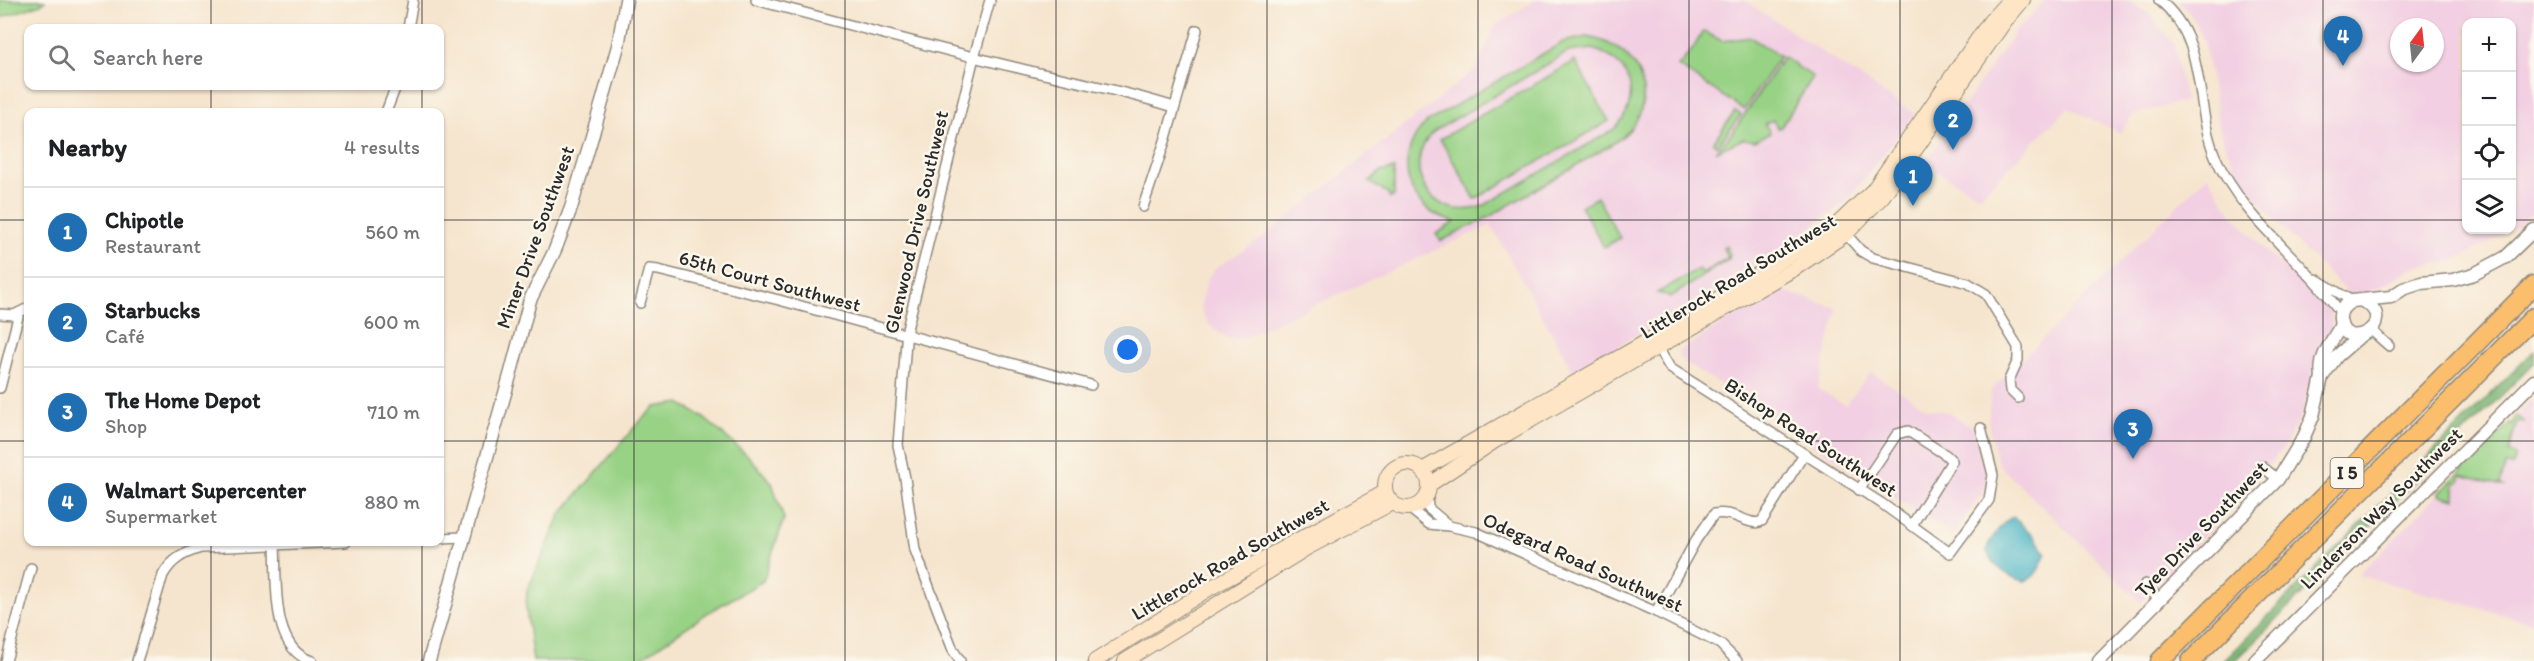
<!DOCTYPE html>
<meta charset="utf-8">
<style>
:root{--surface:#fff;--page:#f2f2f2;--text:#202124;--muted:#757577;--line:#e0e0e0;--accent:#1f6fb2}
body{margin:0;font-family:Itim,sans-serif;background:var(--page);color:var(--text)}
.controls{position:absolute;right:18px;top:18px;display:grid;overflow:hidden;border-radius:12px;box-shadow:0 2px 4px #0004}
.controls button{width:54px;height:54px;display:grid;place-items:center;padding:0;border:0;border-bottom:2px solid var(--line);background:var(--surface);color:var(--text);font:30px sans-serif}
.compass{position:absolute;left:2390px;top:18px;width:54px;height:54px;border-radius:50%;background:var(--surface);box-shadow:0 2px 4px #0004;rotate:15deg}
.you{position:absolute;left:1128px;top:350px;width:21px;height:21px;margin:-15px;border:4px solid #fff;border-radius:50%;background:#1a73e8;box-shadow:0 0 0 9px #1a73e833}
.badge{display:grid;place-items:center;width:39px;height:39px;border-radius:50%;background:var(--accent);color:#fff;font-size:20px;font-weight:700}
.pin{position:absolute;translate:-50% -50px;filter:drop-shadow(0 2px 3px #0008)}
.pin::after{content:'';position:absolute;top:32px;width:21px;height:18px;background:inherit;clip-path:polygon(0 0,100% 0,50% 100%)}
.list{margin:0;padding:0;list-style:none}
h2{display:flex;justify-content:space-between;align-items:center;height:78px;margin:0;padding:0 24px;font-size:26px}
h2 small{font-size:20px;font-weight:400;color:var(--muted)}
.list li{display:grid;grid-template-columns:39px 1fr auto;gap:18px;align-items:center;box-sizing:border-box;height:90px;padding:0 24px;border-top:2px solid var(--line)}
.list b{display:block;font-size:22px;white-space:nowrap}
.list p{margin:0;font-size:20px;white-space:nowrap;color:var(--muted)}
.list em{font-size:20px;font-style:normal;color:var(--muted)}
.icon{flex:none;width:33px;height:33px;fill:none;stroke:currentColor;stroke-width:2;stroke-linecap:round;stroke-linejoin:round}
.map{position:relative;flex:none;width:2534px;height:661px;overflow:hidden}
.search{position:absolute;background:var(--surface);box-shadow:0 2px 4px #0004;left:24px;top:24px;width:420px;height:66px;display:flex;align-items:center;gap:15px;box-sizing:border-box;padding:0 21px;border-radius:12px;color:var(--muted);font-size:22px}
.panel{position:absolute;background:var(--surface);box-shadow:0 2px 4px #0004;left:24px;top:108px;width:420px;height:438px;border-radius:12px}
.map>svg:first-child{display:block}
.built{fill:#f2cfe2;fill-rule:evenodd}
.green{fill:#98d285;stroke:#627e58;stroke-width:1.5;fill-rule:evenodd}
.forest{fill:#7ab472;stroke:#52704e;stroke-width:1.5}
.water{fill:#47b3c5;stroke:#396f78;stroke-width:1.5}
.lines{fill:none;stroke-linecap:round;stroke-linejoin:round}
.minor-casing{stroke:#90887c;stroke-width:12}
.tertiary-casing{stroke:#90887c;stroke-width:15}
.secondary-casing{stroke:#90887c;stroke-width:16}
.motorway-casing{stroke:#90887c;stroke-width:21}
.minor{stroke:#fff;stroke-width:9}
.tertiary{stroke:#fff;stroke-width:12}
.secondary{stroke:#fde5c5;stroke-width:14}
.motorway{stroke:#fabe6d;stroke-width:18}
.grid{fill:none;stroke:#2b2b2b;stroke-width:1.5;stroke-opacity:0.55}
.labels{text-anchor:middle;stroke-width:5;stroke-linejoin:round;paint-order:stroke}
.shield{fill:#fbf7ec;stroke:#696865;stroke-width:1.5}
.shield-label{font-size:18px;font-weight:bold;fill:#2b2b2b}
.street-label{font-size:20px;fill:#2b2b2b;stroke:#fbf7ec}
</style>
<div class="map">
<svg width="2534" height="661" viewBox="0 0 2534 661">
<rect width="100%" height="100%" fill="#fbf7ec"/>
<filter id="ink" filterUnits="userSpaceOnUse"><feTurbulence type="fractalNoise" baseFrequency=".0167" numOctaves="2"/><feDisplacementMap in="SourceGraphic" scale="12" xChannelSelector="R" yChannelSelector="G"/><feConvolveMatrix kernelMatrix="1 2 1 2 8 2 1 2 1" color-interpolation-filters="sRGB"/></filter>
<filter id="wash" filterUnits="userSpaceOnUse"><feTurbulence type="fractalNoise" baseFrequency=".008" numOctaves="4" result="noise"/><feDisplacementMap in="SourceGraphic" scale="24" xChannelSelector="R" yChannelSelector="G"/><feGaussianBlur stdDeviation="1.35" result="paint"/><feColorMatrix in="noise" values="0 0 0 0 0 0 0 0 0 0 0 0 0 0 0 0 0 1.4 0 .05"/><feComposite in="paint" operator="in"/></filter>
<g filter="url(#wash)">
<rect width="100%" height="100%" fill="#f6e5ce"/>
<!-- built -->
<g class="built">
<polygon points="1535,0 1744,0 1915,114 1846,202 1774,254 1574,373 1491,225 1240,339 1226,338 1210,326 1202,312 1201,303 1208,277 1217,267 1258,241 1477,68 1494,27"/>
<polygon points="2046,0 2127,0 2147,12 2174,44 2185,101 2133,115 2120,133 2068,108 1980,196 1925,164 1953,121 2014,33"/>
<path d="M2179,0H2534V212L2512,229V22H2466V230H2511L2462,257L2448,262L2415,267L2359,299L2349,294L2278,224L2239,176L2221,135L2204,42L2193,18ZM2399,27H2435V63H2399Z"/>
<polygon points="2208,175 2232,214 2269,254 2331,312 2332,326 2315,360 2303,411 2285,446 2249,489 2141,602 1998,464 1988,422 1991,390"/>
<polygon points="1777,289 1837,308 1818,389 1845,405 1871,372 1928,409 1948,412 1973,427 1987,477 1982,494 1953,535 1679,358 1679,351"/>
<polygon points="2534,398 2534,623 2358,575 2510,423 2512,424 2515,421 2513,419"/>
</g>
<!-- green -->
<g class="green">
<polygon points="0,0 45,0 41,4 0,18"/>
<polygon points="1703,31 1722,41 1750,37 1780,56 1744,110 1678,66 1693,49"/>
<path d="M1586,37C1644,44 1666,110 1614,143L1489,217L1441,241L1436,234L1455,222C1405,211 1391,157 1427,122L1563,42ZM1592,49C1632,60 1644,101 1613,130L1483,206C1435,224 1397,170 1433,132L1568,52Z"/>
<polygon points="1783,57 1813,77 1781,127 1778,128 1773,120 1765,124 1770,133 1755,141 1743,139 1715,152 1733,132"/>
<polygon points="1575,61 1609,121 1475,199 1440,139"/>
<polygon points="1735,111 1741,115 1717,146 1713,143"/>
<polygon points="1394,169 1394,196 1390,198 1389,194 1369,182 1380,172"/>
<polygon points="1597,197 1620,238 1604,247 1581,206"/>
<polygon points="1726,246 1730,254 1729,259 1669,298 1667,295 1657,293 1699,269 1702,273 1728,258 1723,248"/>
<polygon points="680,403 704,418 747,455 772,483 784,519 763,581 709,612 637,661 533,661 526,609 527,591 561,514 638,423 655,407"/>
<polygon points="2516,416 2524,422 2517,422 2509,452 2516,456 2513,466 2506,465 2500,483 2503,486 2461,475 2459,482 2455,483 2455,499 2440,495 2440,492 2510,423 2512,424"/>
</g>
<!-- forest -->
<polygon class="forest" points="2534,351 2534,363 2496,401 2235,661 2223,661"/>
<!-- water -->
<path class="water" d="M2013,517L2033,535L2046,553C2043,561 2037,576 2028,580C2017,585 1986,562 1987,549C1988,543 1993,538 1996,533C2001,527 2005,520 2013,517Z"/>
</g>
<g filter="url(#ink)">
<g class="lines">
<defs>
<g id="minor">
<path d="M756,0C842,23 928,46 1014,67C1067,80 1122,90 1174,107"/>
<path d="M2159,0C2209,40 2193,103 2215,156C2243,220 2302,258 2341,313"/>
<polyline points="408,28 413,0"/>
<polyline points="386,112 396,86"/>
<polyline points="1143,207 1166,138 1197,30"/>
<polyline points="1846,234 1861,251 1873,258 1968,283 1986,294 2018,347 2018,360 2009,380 2010,390 2018,398"/>
<polyline points="2316,279 2352,301"/>
<polyline points="640,303 649,269 658,270 779,300 1091,385"/>
<polyline points="0,314 14,315 28,308"/>
<polyline points="2371,330 2389,346"/>
<polyline points="1658,348 1670,368 1881,503 1950,553 1989,500 1993,475 1981,428"/>
<polyline points="0,388 19,313"/>
<polyline points="2261,466 2278,479"/>
<polyline points="1859,490 1897,434 1908,431 1946,455 1952,461 1912,525"/>
<polyline points="1427,495 1428,508 1447,524"/>
<polyline points="1409,508 1429,524 1449,526 1476,532 1656,612 1720,644 1737,661"/>
<polyline points="440,538 464,537"/>
<path d="M275,544C277,579 270,649 312,661"/>
<polyline points="2145,584 2160,601"/>
<path d="M1656,612L1696,540L1714,514C1735,510 1751,528 1762,521L1804,454"/>
<polyline points="6,661 31,568"/>
<path d="M137,661L163,575C172,559 184,553 201,548L346,542"/>
<polyline points="960,661 953,650 915,550 905,478 898,445 907,329 974,57 990,0"/>
</g>
<g id="tertiary">
<path d="M2364,302C2401,322 2343,356 2340,319C2339,311 2345,305 2352,301L2391,297L2403,289L2421,283L2453,280L2474,274L2506,257L2534,230"/>
<path d="M2322,377C2318,357 2332,342 2341,325"/>
<polyline points="429,661 511,372 530,300 555,250 571,208 603,99 618,46 626,0"/>
<polyline points="2099,661 2278,479 2304,437 2313,416 2322,377 2337,356 2360,336"/>
<polyline points="2255,661 2534,381"/>
</g>
<g id="secondary">
<circle cx="1407" cy="486" r="22"/>
<polyline points="1422,470 1637,347 1830,231 1873,190 1990,21 2009,0"/>
<polyline points="1429,485 1495,441 1794,269 1846,234 1883,196 2003,24 2023,0"/>
<polyline points="1095,661 1210,588 1385,492"/>
<polyline points="1125,661 1307,548 1392,503"/>
</g>
<g id="motorway">
<polyline points="2160,661 2534,285"/>
<polyline points="2191,661 2534,317"/>
</g>
</defs>
<!-- minor casing -->
<use href="#minor" class="minor-casing"/>
<!-- tertiary casing -->
<use href="#tertiary" class="tertiary-casing"/>
<!-- secondary casing -->
<use href="#secondary" class="secondary-casing"/>
<!-- motorway casing -->
<use href="#motorway" class="motorway-casing"/>
<!-- minor -->
<use href="#minor" class="minor"/>
<!-- tertiary -->
<use href="#tertiary" class="tertiary"/>
<!-- secondary -->
<use href="#secondary" class="secondary"/>
<!-- motorway -->
<use href="#motorway" class="motorway"/>
</g>
</g>
<!-- grid -->
<path class="grid" d="M211,0V28M422,0V28M634,0V661M845,0V661M1056,0V661M1267,0V661M1478,0V661M1689,0V661M1900,0V661M2112,0V661M2323,0V661M211,86V112M422,86V112M0,220H28M440,220H2466M2512,220H2534M0,441H28M440,441H2534M211,542V661M422,542V661"/>
<g class="labels">
<!-- shield labels -->
<rect class="shield" x="2330.5" y="458" width="33" height="30" rx="4.5"/>
<g class="shield-label">
<text x="2347" y="479">I 5</text>
</g>
<!-- street labels -->
<g class="street-label">
<text transform="translate(916 222) rotate(-77)" y="7">Glenwood Drive Southwest</text>
<text transform="translate(535 237) rotate(-70)" y="7">Miner Drive Southwest</text>
<text transform="translate(1738 276) rotate(-31)" y="7">Littlerock Road Southwest</text>
<text transform="translate(770 281) rotate(15)" y="7">65th Court Southwest</text>
<text transform="translate(1811 437) rotate(33)" y="7">Bishop Road Southwest</text>
<text transform="translate(2381 508) rotate(-45)" y="7">Linderson Way Southwest</text>
<text transform="translate(2201 529) rotate(-46)" y="7">Tyee Drive Southwest</text>
<text transform="translate(1230 559) rotate(-30)" y="7">Littlerock Road Southwest</text>
<text transform="translate(1583 562) rotate(24)" y="7">Odegard Road Southwest</text>
</g>
</g>
</svg>
<div class="controls">
<button>+</button>
<button>−</button>
<button><svg class="icon" aria-label="locate" viewBox="0 0 24 24"><circle cx="12" cy="12" r="6"/><path d="M12 2v4M12 18v4M2 12h4M18 12h4"/></svg></button>
<button><svg class="icon" aria-label="layers" viewBox="0 0 24 24"><path d="M12 4l9 5-9 5-9-5zM3 14l9 5 9-5"/></svg></button>
</div>
<svg class="compass" viewBox="-18 -18 36 36"><path d="M0-13l5 13h-10z" fill="#e53935"/><path d="M0 13l5-13h-10z" fill="#757577"/></svg>
<div class="you"></div>
<div class="pin badge" style="left:1913px;top:206px">1</div>
<div class="pin badge" style="left:1953px;top:150px">2</div>
<div class="pin badge" style="left:2133px;top:459px">3</div>
<div class="pin badge" style="left:2343px;top:66px">4</div>
<div class="search"><svg class="icon" aria-label="search" viewBox="0 0 24 24"><circle cx="10" cy="10" r="6"/><path d="M15 15l6 6"/></svg>Search here</div>
<section class="panel">
<h2>Nearby<small>4 results</small></h2>
<ul class="list">
<li><span class="badge">1</span><div><b>Chipotle</b><p>Restaurant</p></div><em>560 m</em></li>
<li><span class="badge">2</span><div><b>Starbucks</b><p>Café</p></div><em>600 m</em></li>
<li><span class="badge">3</span><div><b>The Home Depot</b><p>Shop</p></div><em>710 m</em></li>
<li><span class="badge">4</span><div><b>Walmart Supercenter</b><p>Supermarket</p></div><em>880 m</em></li>
</ul>
</section>
</div>
